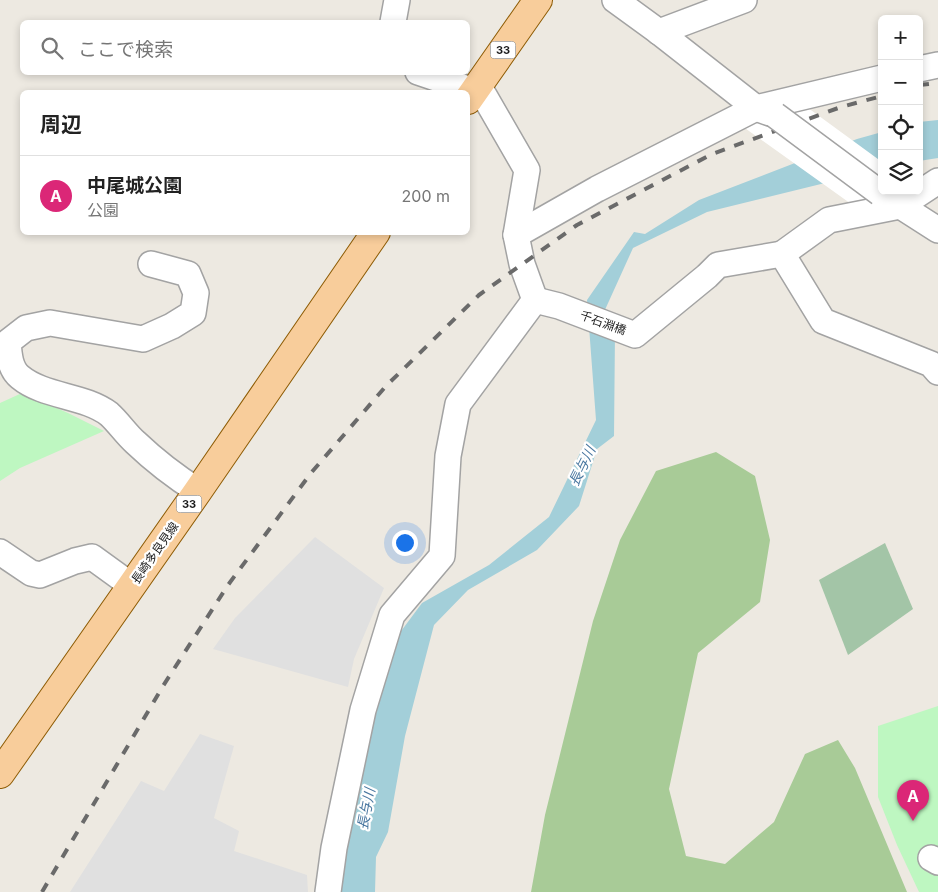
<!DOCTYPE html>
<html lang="ja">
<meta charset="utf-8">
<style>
:root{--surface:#fff;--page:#f6f6f6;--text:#222;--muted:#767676;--line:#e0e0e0;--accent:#db2777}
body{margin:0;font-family:Inter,"Noto Sans JP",sans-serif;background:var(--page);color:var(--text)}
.controls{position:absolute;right:15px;top:15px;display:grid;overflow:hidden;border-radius:8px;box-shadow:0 2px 8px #0003}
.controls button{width:45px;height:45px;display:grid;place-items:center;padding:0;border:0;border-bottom:1px solid var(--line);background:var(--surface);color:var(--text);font:25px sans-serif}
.you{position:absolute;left:404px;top:542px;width:18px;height:18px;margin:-12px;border:4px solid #fff;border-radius:50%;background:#1a73e8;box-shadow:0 0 0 8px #1a73e833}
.badge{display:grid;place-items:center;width:32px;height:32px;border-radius:50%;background:var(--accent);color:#fff;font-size:16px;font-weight:700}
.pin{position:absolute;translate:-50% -41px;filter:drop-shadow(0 1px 2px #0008)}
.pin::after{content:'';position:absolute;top:26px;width:18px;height:15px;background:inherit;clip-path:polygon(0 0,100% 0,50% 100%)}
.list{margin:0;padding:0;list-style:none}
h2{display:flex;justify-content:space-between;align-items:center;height:65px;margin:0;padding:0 20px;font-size:21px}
h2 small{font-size:16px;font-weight:400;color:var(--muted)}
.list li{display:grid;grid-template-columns:32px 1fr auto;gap:15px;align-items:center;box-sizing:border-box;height:80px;padding:0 20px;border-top:1px solid var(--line)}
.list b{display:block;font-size:19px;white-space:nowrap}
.list p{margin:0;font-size:16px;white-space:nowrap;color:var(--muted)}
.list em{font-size:16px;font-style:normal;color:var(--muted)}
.icon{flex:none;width:28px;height:28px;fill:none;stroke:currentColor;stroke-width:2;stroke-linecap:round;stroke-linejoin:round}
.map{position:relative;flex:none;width:938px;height:892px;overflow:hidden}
.search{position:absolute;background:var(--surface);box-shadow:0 2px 8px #0003;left:20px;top:20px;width:450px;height:55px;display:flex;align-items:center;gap:12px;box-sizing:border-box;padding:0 18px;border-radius:8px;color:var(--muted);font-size:19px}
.panel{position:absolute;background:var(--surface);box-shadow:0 2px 8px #0003;left:20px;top:90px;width:450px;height:145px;border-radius:8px}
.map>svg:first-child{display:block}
.forest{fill:#a8cb97}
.cemetery{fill:#a3c5a7}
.park{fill:#bef7c1}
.parking{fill:#e0e0e0}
.water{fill:#a3cfd9}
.pier{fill:#fff}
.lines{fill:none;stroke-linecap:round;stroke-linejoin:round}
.minor-casing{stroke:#a3a3a3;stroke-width:28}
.major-casing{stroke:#8e5c05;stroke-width:30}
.minor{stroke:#fff;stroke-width:25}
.major{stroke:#f8cd9b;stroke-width:28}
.rail{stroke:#6a6a6a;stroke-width:4;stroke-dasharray:10 10;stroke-linecap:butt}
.minor-bridge-casing{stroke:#a3a3a3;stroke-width:28;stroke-linecap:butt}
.minor-bridge{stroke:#fff;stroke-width:25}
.labels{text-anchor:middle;stroke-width:4.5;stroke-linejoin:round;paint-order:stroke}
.shield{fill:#fff;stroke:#606060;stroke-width:1}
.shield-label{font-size:11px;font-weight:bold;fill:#1c1c1c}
.street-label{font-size:12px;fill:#1c1c1c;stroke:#fff}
.water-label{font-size:14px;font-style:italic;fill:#4977a0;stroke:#fff}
</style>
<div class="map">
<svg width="938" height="892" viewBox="0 0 938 892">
<rect width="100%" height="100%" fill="#ede9e1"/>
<!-- forest -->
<polygon class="forest" points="716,452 755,476 770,540 760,602 698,653 669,789 686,856 725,864 774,822 805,754 838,740 855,768 907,892 531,892 545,815 593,621 620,540 656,471"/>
<!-- cemetery -->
<polygon class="cemetery" points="885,543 913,609 848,655 819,580"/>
<!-- park -->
<g class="park">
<polygon points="22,393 68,413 104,431 20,468 0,481 0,403"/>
<polygon points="938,706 938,892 919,892 897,845 878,797 878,726"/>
</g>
<!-- parking -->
<g class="parking">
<polygon points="315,537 384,588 354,659 348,687 213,649 235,618"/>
<polygon points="200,734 234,746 214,818 239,831 234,851 307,875 308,892 70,892 141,781 164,791"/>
</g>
<!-- water -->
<g class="water">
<polygon points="938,120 938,158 919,161 919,122"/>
<polygon points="882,132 882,169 707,212 633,248 604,312 615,332 614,436 597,449 579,506 537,550 468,590 434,625 405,736 388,832 376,857 375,892 339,892 347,824 390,646 422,603 489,565 549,517 596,420 587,300 634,232 645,234 699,200 857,139"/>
</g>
<!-- pier -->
<polygon class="pier" points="804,105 882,162 882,191 892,191 854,206 742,126"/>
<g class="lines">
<defs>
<g id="minor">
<polyline points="615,0 659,32 756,108 770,113"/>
<polyline points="393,22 397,0"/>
<polyline points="659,32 744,0"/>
<polyline points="919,69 938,65"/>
<polyline points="418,72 474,91"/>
<polyline points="478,85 527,170 516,235 522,264 535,300"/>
<polyline points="888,198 938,230"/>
<polyline points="516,235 597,189 756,108 882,78"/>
<polyline points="782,254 829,220 900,206 938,181"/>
<path d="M151,264L188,274L196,293L193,313L172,326L143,339L50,323L26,328L8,342C9,355 10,369 20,377C44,397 84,395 109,414C118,422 126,434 135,442C156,462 174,476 198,491"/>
<polyline points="535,300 559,306 635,335 707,276 718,265 782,254 823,321 931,364 938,372"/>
<polyline points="0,552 31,573 40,575 75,561 92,557 132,586"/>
<polyline points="931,858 938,862"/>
<polyline points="328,892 334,848 363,710 392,615 442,556 448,456 458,404 535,300"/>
</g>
<g id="major">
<polyline points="468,100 538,0"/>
<polyline points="0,774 198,491 376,232"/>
</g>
</defs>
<!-- minor casing -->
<use href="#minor" class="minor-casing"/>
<!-- major casing -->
<use href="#major" class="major-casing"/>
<!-- minor -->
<use href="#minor" class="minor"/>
<!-- major -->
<use href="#major" class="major"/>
<!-- rail -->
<g class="rail">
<polyline points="919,85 938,83"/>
<polyline points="42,892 163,686 228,585 311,473 386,386 479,295 577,225 712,154 841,107 882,96"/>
</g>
<defs>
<polyline id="minor-bridge" points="775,115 880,193"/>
</defs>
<!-- minor-bridge casing -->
<use href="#minor-bridge" class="minor-bridge-casing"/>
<!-- minor-bridge -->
<use href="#minor-bridge" class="minor-bridge"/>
</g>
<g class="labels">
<!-- shield labels -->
<g class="shield">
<rect x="490.5" y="41.5" width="25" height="17" rx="4"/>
<rect x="176.5" y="495.5" width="25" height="17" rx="4"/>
</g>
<g class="shield-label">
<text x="503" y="54">33</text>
<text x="189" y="508">33</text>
</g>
<!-- street labels -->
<g class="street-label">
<text transform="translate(603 323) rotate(20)" y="4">千石淵橋</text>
<text transform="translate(155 553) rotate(-55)" y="4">長崎多良見線</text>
</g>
<!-- water labels -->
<g class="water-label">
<text transform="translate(582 466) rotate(-64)" y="5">長与川</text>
<text transform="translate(366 809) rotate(-79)" y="5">長与川</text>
</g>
</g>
</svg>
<div class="controls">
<button>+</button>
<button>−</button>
<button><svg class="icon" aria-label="locate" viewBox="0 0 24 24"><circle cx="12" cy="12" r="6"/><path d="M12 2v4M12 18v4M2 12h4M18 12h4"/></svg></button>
<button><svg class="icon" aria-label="layers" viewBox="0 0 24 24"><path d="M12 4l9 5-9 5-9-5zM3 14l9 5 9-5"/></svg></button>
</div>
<div class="you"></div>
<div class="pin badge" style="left:913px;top:821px">A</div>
<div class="search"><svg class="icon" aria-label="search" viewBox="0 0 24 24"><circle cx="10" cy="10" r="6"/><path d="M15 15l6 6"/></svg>ここで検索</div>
<section class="panel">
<h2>周辺<small></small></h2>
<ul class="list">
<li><span class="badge">A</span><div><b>中尾城公園</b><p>公園</p></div><em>200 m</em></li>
</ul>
</section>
</div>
